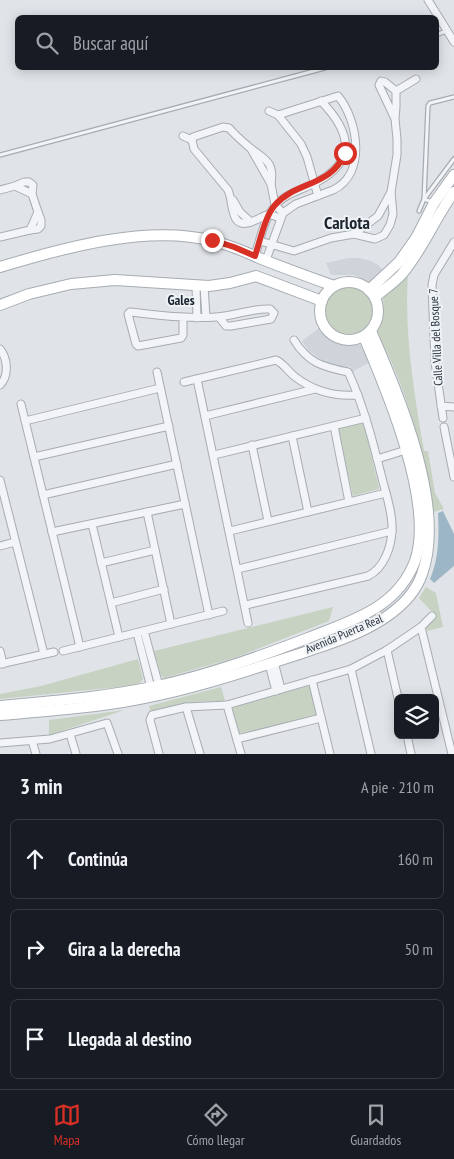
<!DOCTYPE html>
<html lang="es">
<meta charset="utf-8">
<style>
:root{--surface:#171b24;--page:#242831;--text:#f1f3f6;--muted:#9ea1a6;--line:#363941;--accent:#d93025}
body{margin:0;font-family:"PT Sans Narrow",sans-serif;background:var(--page);color:var(--text)}
.controls{position:absolute;right:15px;bottom:15px;display:grid;overflow:hidden;border-radius:8px;box-shadow:0 2px 12px #0003}
.controls button{width:45px;height:45px;display:grid;place-items:center;padding:0;border:0;border-bottom:1px solid var(--line);background:var(--surface);color:var(--text);font:25px sans-serif}
.stop{position:absolute;width:15px;height:15px;margin:-11px;border:4px solid #d93025;border-radius:50%;background:#fff}
.stop.end{background:#d93025;border-color:#fff;box-shadow:0 1px 5px #0008}
.list{margin:0;padding:0;list-style:none}
h2{display:flex;justify-content:space-between;align-items:center;height:65px;margin:0;padding:0 20px;font-size:21px}
h2 small{font-size:16px;font-weight:400;color:var(--muted)}
.list li{display:grid;grid-template-columns:32px 1fr auto;gap:15px;align-items:center;box-sizing:border-box;height:80px;margin:0 10px 10px;padding:0 10px;border:1px solid var(--line);border-radius:8px}
.list b{display:block;font-size:19px;white-space:nowrap}
.list em{font-size:16px;font-style:normal;color:var(--muted)}
.icon{flex:none;width:28px;height:28px;fill:none;stroke:currentColor;stroke-width:2;stroke-linecap:round;stroke-linejoin:round}
.map{position:relative;flex:none;width:454px;height:754px;overflow:hidden}
.search{position:absolute;background:var(--surface);box-shadow:0 2px 12px #0003;left:15px;right:15px;top:15px;height:55px;display:flex;align-items:center;gap:12px;box-sizing:border-box;padding:0 18px;border-radius:8px;color:var(--muted);font-size:19px}
.sheet{height:335px;background:var(--surface)}
nav{display:flex;justify-content:space-around;align-items:center;box-sizing:border-box;height:70px;border-top:1px solid var(--line);background:var(--surface);font-size:14px;color:var(--muted)}
nav a{display:grid;justify-items:center;gap:2px}
nav .on{color:var(--accent)}
.map>svg:first-child{display:block}
.built{fill:#ced4da}
.green{fill:#c7d2c2}
.water{fill:#9db6c6}
.lines{fill:none;stroke-linecap:round;stroke-linejoin:round}
.lane-casing{stroke:#a6acb2;stroke-width:5.5}
.street-casing{stroke:#a6acb2;stroke-width:9}
.secondary-casing{stroke:#a6acb2;stroke-width:12}
.lane{stroke:#f2f4f7;stroke-width:3}
.street{stroke:#f2f4f7;stroke-width:7}
.secondary{stroke:#fff;stroke-width:10}
.route{stroke:#d93025;stroke-width:6}
.labels{text-anchor:middle;stroke-width:4;stroke-linejoin:round;paint-order:stroke}
.street-label{font-size:12px;fill:#2a343f;stroke:#eff3f6}
.neighbourhood-label{font-size:14px;font-weight:bold;fill:#1c2530;stroke:#eff3f6}
.district-label{font-size:18px;font-weight:bold;fill:#1c2530;stroke:#eff3f6}
</style>
<div class="map">
<svg width="454" height="754" viewBox="0 0 454 754">
<rect width="100%" height="100%" fill="#e0e4e8"/>
<!-- built -->
<g class="built">
<polygon points="348,258 359,258 371,261 378,265 383,270 370,283 361,278 353,275 331,275 326,263"/>
<polygon points="319,328 325,336 339,344 362,345 370,362 352,372 351,367 332,365 322,360 309,351 302,341"/>
</g>
<!-- green -->
<g class="green">
<path d="M408,274C404,333 414,393 424,451H428L435,493L444,509L434,512C422,450 408,389 377,333C384,321 384,311 383,298Z"/>
<circle cx="349" cy="310" r="24"/>
<polygon points="362,423 364,424 379,488 379,489 353,496 338,430 339,428"/>
<polygon points="426,587 436,593 443,627 427,631 426,628 434,614 419,598"/>
<polygon points="333,607 329,621 234,658 164,678 161,675 154,651"/>
<polygon points="138,659 143,679 138,685 0,699 0,694 41,686"/>
<polygon points="308,686 310,687 317,713 315,716 241,733 239,732 232,711 234,707"/>
<polygon points="221,687 225,701 189,702 151,712 149,706"/>
<polygon points="125,710 49,735 49,720"/>
</g>
<!-- water -->
<path class="water" d="M443,511L454,534V566L434,583L430,579C439,558 439,536 438,513Z"/>
<g class="lines">
<defs>
<g id="lane">
<polyline points="436,35 446,31"/>
<polyline points="0,155 325,68"/>
<polyline points="432,202 424,199 428,106 430,103 454,97"/>
<polyline points="419,211 424,199 454,159"/>
</g>
<g id="street">
<polyline points="428,0 454,42"/>
<polyline points="396,91 416,79"/>
<polyline points="269,111 278,115"/>
<polyline points="183,136 192,140"/>
<polyline points="251,149 271,184 275,205 283,213"/>
<path d="M271,184C275,161 264,159 249,147C242,141 235,135 229,128L223,127L193,137L192,140L194,149L228,190C234,202 229,230 251,222C257,220 263,216 269,214L280,218"/>
<polyline points="15,186 24,182 29,182 33,185 32,194"/>
<polyline points="0,190 15,186 32,194 38,212 30,230 0,237"/>
<polyline points="233,200 240,212 251,222"/>
<polyline points="30,230 38,229 41,226 41,220 38,212"/>
<polyline points="354,234 378,216 391,192"/>
<polyline points="260,241 294,251 331,238 354,234 375,239 384,235 390,225 393,214 391,192 397,155 397,139 395,119 379,85 381,81 385,82 396,91 396,107 395,119"/>
<path d="M255,256C260,240 264,218 275,206C284,194 301,190 315,183C358,161 351,132 321,101"/>
<path d="M266,260L283,213L296,204L333,190C367,174 358,120 338,96L278,115L301,144L307,157L318,196"/>
<polyline points="196,286 197,318"/>
<polyline points="204,286 206,317"/>
<path d="M183,318V335L181,338L138,346L136,344L128,314L130,312C159,315 187,319 216,317C235,316 252,308 270,309L274,313L271,319L231,326H226L219,317"/>
<path d="M0,349C8,359 9,376 0,385"/>
<polyline points="157,372 209,615"/>
<polyline points="197,379 248,623"/>
<path d="M184,382L276,360C283,363 288,371 294,376C313,391 334,397 358,395"/>
<polyline points="21,404 80,647"/>
<polyline points="441,406 454,407"/>
<polyline points="205,416 315,389"/>
<polyline points="443,418 435,362 432,285 434,275 454,242"/>
<polyline points="25,421 160,388"/>
<polyline points="334,426 349,502"/>
<polyline points="444,427 454,477"/>
<polyline points="292,436 308,512"/>
<polyline points="252,445 268,521"/>
<polyline points="214,455 366,418"/>
<polyline points="34,457 169,426"/>
<polyline points="377,459 406,450"/>
<polyline points="0,480 44,654"/>
<polyline points="43,495 177,464"/>
<polyline points="147,512 171,624"/>
<polyline points="92,524 119,637"/>
<polyline points="230,531 386,493"/>
<polyline points="52,532 185,504"/>
<polyline points="0,546 15,542"/>
<polyline points="101,563 155,550"/>
<polyline points="238,569 392,531"/>
<polyline points="111,603 164,589"/>
<path d="M246,605L368,576C384,568 391,548 392,531C393,515 387,497 383,482C374,446 365,410 350,376L348,372C323,367 308,363 294,340"/>
<polyline points="421,627 452,754"/>
<polyline points="144,631 159,686"/>
<polyline points="137,633 151,688"/>
<polyline points="387,650 398,698"/>
<polyline points="0,651 3,664"/>
<polyline points="63,651 223,611"/>
<polyline points="274,662 281,689"/>
<polyline points="0,664 54,652"/>
<polyline points="269,664 276,691"/>
<polyline points="351,669 371,754"/>
<polyline points="312,680 330,754"/>
<polyline points="227,705 241,754"/>
<polyline points="186,707 200,754"/>
<polyline points="70,734 76,754"/>
<polyline points="407,735 411,754"/>
<polyline points="237,739 321,718"/>
<polyline points="32,741 36,754"/>
<polyline points="0,743 50,739 107,723 118,754"/>
<polyline points="159,754 150,720 152,715 186,707 227,705 351,669 387,650 421,627 432,616"/>
</g>
<g id="secondary">
<path d="M0,267C63,248 148,224 213,241C229,245 244,251 259,258C284,268 309,277 334,286"/>
<circle cx="349" cy="311" r="29"/>
<polyline points="369,290 399,262 416,238 434,203 454,175"/>
<path d="M375,297C383,290 394,283 402,274C423,249 435,218 454,192"/>
<polyline points="0,305 29,294 71,284 115,280 209,286 230,283 256,276 322,301"/>
<path d="M0,706C53,701 106,697 157,686C209,675 259,657 308,638C350,621 397,609 415,561C435,504 387,391 364,337"/>
<path d="M0,715C47,711 93,708 139,699C192,689 244,672 296,655C326,645 360,635 386,617C402,606 416,592 422,574C447,506 398,394 371,331"/>
</g>
</defs>
<!-- lane casing -->
<use href="#lane" class="lane-casing"/>
<!-- street casing -->
<use href="#street" class="street-casing"/>
<!-- secondary casing -->
<use href="#secondary" class="secondary-casing"/>
<!-- lane -->
<use href="#lane" class="lane"/>
<!-- street -->
<use href="#street" class="street"/>
<!-- secondary -->
<use href="#secondary" class="secondary"/>
</g>
<g class="lines">
<!-- route -->
<path class="route" d="M212,240L234,247L255,256C260,241 265,216 275,205C296,181 331,187 345,153"/>
</g>
<g class="labels">
<!-- street labels -->
<g class="street-label">
<text transform="translate(436 337) rotate(-93)" y="4">Calle Villa del Bosque 7</text>
<text transform="translate(344 634) rotate(-23)" y="4">Avenida Puerta Real</text>
</g>
<!-- neighbourhood labels -->
<g class="neighbourhood-label">
<text x="181" y="305">Gales</text>
</g>
<!-- district labels -->
<g class="district-label">
<text x="347" y="229">Carlota</text>
</g>
</g>
</svg>
<div class="controls">
<button><svg class="icon" aria-label="layers" viewBox="0 0 24 24"><path d="M12 4l9 5-9 5-9-5zM3 14l9 5 9-5"/></svg></button>
</div>
<div class="stop" style="left:345px;top:153px"></div>
<div class="stop end" style="left:212px;top:240px"></div>
<div class="search"><svg class="icon" aria-label="search" viewBox="0 0 24 24"><circle cx="10" cy="10" r="6"/><path d="M15 15l6 6"/></svg>Buscar aquí</div>
</div>
<section class="sheet">
<h2>3 min<small>A pie · 210 m</small></h2>
<ul class="list">
<li><svg class="icon" aria-label="ahead" viewBox="0 0 24 24"><path d="M12 20V5M6 11l6-6 6 6"/></svg><div><b>Continúa</b></div><em>160 m</em></li>
<li><svg class="icon" aria-label="right" viewBox="0 0 24 24"><path d="M7 20v-9h11M14 6l5 5-5 5"/></svg><div><b>Gira a la derecha</b></div><em>50 m</em></li>
<li><svg class="icon" aria-label="arrive" viewBox="0 0 24 24"><path d="M6 21V4h12l-3 4 3 4H6"/></svg><div><b>Llegada al destino</b></div></li>
</ul>
</section>
<nav>
<a class="on"><svg class="icon" aria-label="map" viewBox="0 0 24 24"><path d="M3 6l6-2 6 2 6-2v14l-6 2-6-2-6 2zM9 4v14M15 6v14"/></svg>Mapa</a>
<a><svg class="icon" aria-label="directions" viewBox="0 0 24 24"><path d="M12 3l9 9-9 9-9-9zM9 14v-3h6M13 9l2 2-2 2"/></svg>Cómo llegar</a>
<a><svg class="icon" aria-label="saved" viewBox="0 0 24 24"><path d="M7 4h10v16l-5-4-5 4z"/></svg>Guardados</a>
</nav>
